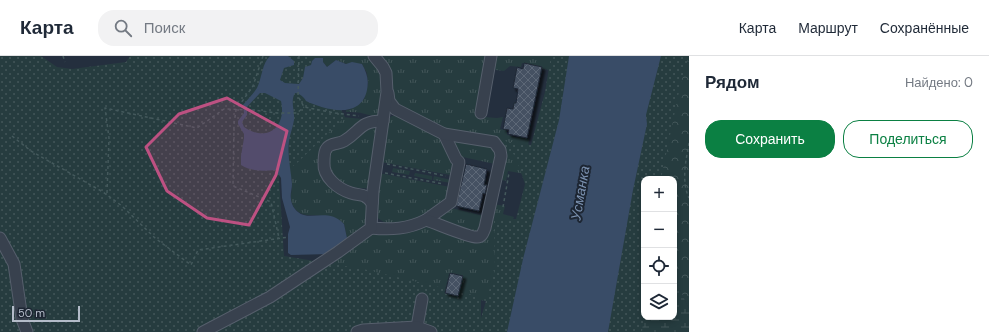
<!DOCTYPE html>
<html lang="ru">
<meta charset="utf-8">
<style>
:root{--surface:#fff;--page:#f2f2f3;--text:#1f2937;--muted:#747a83;--line:#e0e1e3;--accent:#0b8043}
body{margin:0;font-family:"DM Sans",sans-serif;background:var(--page);color:var(--text)}
.controls{position:absolute;right:12px;bottom:12px;display:grid;overflow:hidden;border-radius:8px;box-shadow:0 2px 6px #0003}
.controls button{width:36px;height:36px;display:grid;place-items:center;padding:0;border:0;border-bottom:1px solid var(--line);background:var(--surface);color:var(--text);font:20px sans-serif}
.scale{position:absolute;left:12px;bottom:10px;width:68px;box-sizing:border-box;padding-left:4px;border:2px solid #b4bcc9;border-top:0;font-size:11px;line-height:14px;white-space:nowrap;color:#b4bcc9;-webkit-text-stroke:3px #1d2633;paint-order:stroke}
.list{margin:0;padding:0;list-style:none}
h2{display:flex;justify-content:space-between;align-items:center;height:52px;margin:0;padding:0 16px;font-size:17px}
h2 small{font-size:13px;font-weight:400;color:var(--muted)}
.actions{display:flex;gap:8px;padding:12px 16px}
.actions a{flex:1;padding:9px 0;border:1px solid var(--accent);border-radius:16px;text-align:center;font-size:14px;color:var(--accent)}
.actions .main{background:var(--accent);color:#fff}
.icon{flex:none;width:22px;height:22px;fill:none;stroke:currentColor;stroke-width:2;stroke-linecap:round;stroke-linejoin:round}
.map{position:relative;flex:none;width:689px;height:276px;overflow:hidden}
header{display:flex;align-items:center;gap:24px;box-sizing:border-box;height:56px;padding:0 20px;background:var(--surface);border-bottom:1px solid var(--line)}
header strong{font-size:19px}
nav{display:flex;gap:22px;margin-inline-start:auto;font-size:14px}
.search{width:280px;height:36px;background:var(--page);display:flex;align-items:center;gap:10px;box-sizing:border-box;padding:0 14px;border-radius:16px;color:var(--muted);font-size:15px}
main{display:flex}
aside{flex:1;background:var(--surface)}
.map>svg:first-child{display:block}
.grass{fill:url(#grass-tufts)}
.forest{fill:url(#forest-crowns)}
.wetland{fill:url(#wetland-marsh)}
.park{fill:url(#park-dots)}
.water{fill:#394c67;fill-rule:evenodd}
.building{fill:url(#building-cross-hatch);stroke:#1f2835;filter:url(#shadow)}
.lines{fill:none;stroke-linecap:round;stroke-linejoin:round}
.minor-casing{stroke:#565f6c;stroke-width:13}
.path{stroke:#44595c;stroke-width:1.5;stroke-dasharray:3 3;stroke-linecap:butt}
.minor{stroke:#38414e;stroke-width:11}
.marked{fill:#bd5182;fill-opacity:0.2;stroke:#bd5182;stroke-width:3;stroke-linejoin:round}
.labels{text-anchor:middle;stroke-width:4;stroke-linejoin:round;paint-order:stroke}
.water-label{font-size:14px;font-style:italic;fill:#7c92b1;stroke:#1d2633}
</style>
<header>
<strong>Карта</strong>
<div class="search"><svg class="icon" aria-label="search" viewBox="0 0 24 24"><circle cx="10" cy="10" r="6"/><path d="M15 15l6 6"/></svg>Поиск</div>
<nav><a>Карта</a><a>Маршрут</a><a>Сохранённые</a></nav>
</header>
<main>
<div class="map">
<svg width="689" height="276" viewBox="0 0 689 276">
<defs>
<pattern id="grass-tufts" width="24" height="20" patternUnits="userSpaceOnUse"><rect width="24" height="20" fill="#263c3f"/><path d="M3 7l-1-3M5 7V3M7 7l1-3M15 17l-1-3M17 17v-4M19 17l1-3" fill="none" stroke="#435659"/></pattern>
<pattern id="forest-crowns" width="20" height="18" patternUnits="userSpaceOnUse"><rect width="20" height="18" fill="#263c3f"/><path d="M2 6a3 3 0 1 1 6 0M12 15a3 3 0 1 1 6 0" fill="none" stroke="#435659"/></pattern>
<pattern id="wetland-marsh" width="20" height="14" patternUnits="userSpaceOnUse"><rect width="20" height="14" fill="#263c3f"/><path d="M1 5h8M5 5V1M11 12h8M15 12V8" fill="none" stroke="#435659"/></pattern>
<pattern id="park-dots" width="8" height="8" patternUnits="userSpaceOnUse"><rect width="8" height="8" fill="#263c3f"/><path d="M2 2h.1M6 6h.1" fill="none" stroke="#435659" stroke-width="1.8" stroke-linecap="round"/></pattern>
<pattern id="building-cross-hatch" width="8" height="8" patternUnits="userSpaceOnUse"><rect width="8" height="8" fill="#455162"/><path d="M0 0l8 8M0 8l8-8" fill="none" stroke="#5d6877"/></pattern>
<filter id="shadow"><feDropShadow dx="3" dy="3" stdDeviation="1" flood-color="#0009"/></filter>
</defs>
<rect width="100%" height="100%" fill="#242f3e"/>
<!-- grass -->
<g class="grass">
<path d="M310,0H371L382,15L381,62C375,61 371,59 365,58C359,56 352,56 346,56V54L351,53L364,43L368,28L367,17L362,8H347L336,4L327,11L323,6L322,2L312,5Z"/>
<polygon points="379,0 488,0 484,61 497,62 503,61 500,73 507,74 507,79 529,83 525,118 508,115 506,125 498,123 504,94 441,73 409,57 395,46"/>
<polygon points="493,0 554,0 552,15 522,7 521,11 510,10 504,15 496,14 492,10"/>
<path d="M331,60L363,63L345,81L328,87L321,112L364,145C373,162 364,173 351,183L347,182L344,168C327,150 299,171 291,145C290,140 292,135 292,130C292,123 289,115 289,108Z"/>
<polygon points="392,60 398,60 441,83 455,108 452,119 450,119 381,106 388,63"/>
<path d="M380,68L370,132C353,134 342,127 329,117V96L361,73Z"/>
<polygon points="451,84 491,89 497,95 495,108 458,100"/>
<polygon points="393,112 410,115 409,119 392,116"/>
<polygon points="379,117 450,131 448,142 416,165 387,168 376,161"/>
<polygon points="415,117 432,120 432,124 414,120"/>
<polygon points="434,120 451,124 451,127 433,124"/>
<polygon points="493,148 505,150 503,158 514,161 498,201 499,248 329,211 339,202 372,177 430,169 473,184"/>
<polygon points="447,151 484,160 478,177 435,163"/>
</g>
<!-- forest -->
<polygon class="forest" points="661,0 689,0 689,253 674,221 674,123 644,123 633,134"/>
<!-- wetland -->
<polygon class="wetland" points="644,158 644,261 674,261 674,221 689,253 689,276 608,276"/>
<!-- park -->
<polygon class="park" points="0,0 41,0 57,11 72,13 126,6 130,0 311,0 345,61 297,107 279,121 284,200 363,213 481,241 481,262 495,214 494,163 516,163 525,128 515,99 505,94 504,85 531,89 545,36 551,0 689,0 681,26 661,123 644,123 644,257 642,276 0,276"/>
<!-- water -->
<g class="water">
<path d="M270,0H288L294,5V9L284,12L280,24L285,27L299,28L303,22L305,11L311,9L312,5L315,2H323V6L327,11L336,4L346,8L352,6L362,8C367,17 369,24 367,34C361,64 325,54 306,45C304,41 299,37 295,37C290,46 295,54 294,64C293,71 290,78 289,85C287,99 291,114 292,128C292,133 290,138 291,143C291,148 295,154 298,156C310,166 328,151 344,168L347,182L330,198L291,199L288,197V178L290,171L282,142L281,122L276,114C265,115 251,116 241,109V100L244,82V78L238,68V65L244,57L243,49C248,43 253,38 257,32C262,22 262,7 270,0ZM260,37H265L281,45C287,71 267,87 244,71L242,66L247,59V51Z"/>
<polygon points="569,0 661,0 646,59 647,68 633,134 608,276 507,276 523,203 559,64"/>
</g>
<!-- building -->
<g class="building">
<polygon points="524,7 542,11 527,82 508,78 509,74 503,73 507,52 513,53 514,47 516,47 518,33 513,32 517,11 523,13"/>
<polygon points="466,108 487,113 484,129 487,129 485,138 483,137 479,155 456,150"/>
<polygon points="450,217 463,220 458,240 445,237"/>
</g>
<g class="lines">
<defs>
<g id="minor">
<polyline points="481,57 491,0"/>
<path d="M372,147C365,137 361,140 351,137C338,133 323,121 324,107C324,103 324,95 327,92C330,87 339,88 344,85C361,75 359,65 383,65"/>
<polyline points="426,164 451,146 459,106 456,103 444,78"/>
<path d="M371,172C391,174 408,173 426,164C436,167 470,182 477,181C482,181 483,177 485,172L501,100L500,94L494,86L444,78L395,53L389,45L388,37"/>
<polyline points="0,182 14,208 22,263 27,276"/>
<polyline points="417,271 422,243"/>
<polyline points="203,276 270,241 338,196 371,172 373,135 387,36 386,17 383,11 374,0"/>
<polyline points="357,276 363,274 417,271 431,276"/>
</g>
</defs>
<!-- minor casing -->
<use href="#minor" class="minor-casing"/>
<!-- path -->
<g class="path">
<polyline points="63,0 65,6"/>
<polyline points="263,0 253,30 236,54 234,68 233,130 271,146 279,182"/>
<polyline points="299,0 298,40 304,51 335,57 359,60"/>
<polyline points="12,80 31,95 103,136 122,150 155,182 191,209 198,194 289,181"/>
<path d="M689,87C686,104 681,125 689,142"/>
<polyline points="387,108 446,120"/>
<polyline points="385,117 444,128"/>
<polyline points="107,137 109,82 105,52 197,72 224,53 253,54 277,57 297,57 304,51"/>
<polyline points="503,151 509,117"/>
</g>
<!-- minor -->
<use href="#minor" class="minor"/>
</g>
<!-- marked area -->
<path class="marked" d="M227,42L287,75L276,119L249,169L207,162L167,135L146,91L179,58Z"/>
<g class="labels">
<!-- water labels -->
<g class="water-label">
<text transform="translate(580 137) rotate(-80)" y="5">Усманка</text>
</g>
</g>
</svg>
<div class="controls">
<button>+</button>
<button>−</button>
<button><svg class="icon" aria-label="locate" viewBox="0 0 24 24"><circle cx="12" cy="12" r="6"/><path d="M12 2v4M12 18v4M2 12h4M18 12h4"/></svg></button>
<button><svg class="icon" aria-label="layers" viewBox="0 0 24 24"><path d="M12 4l9 5-9 5-9-5zM3 14l9 5 9-5"/></svg></button>
</div>
<div class="scale">50 m</div>
</div>
<aside>
<h2>Рядом<small>Найдено: 0</small></h2>
<ul class="list">
</ul>
<div class="actions"><a class="main">Сохранить</a><a>Поделиться</a></div>
</aside>
</main>
